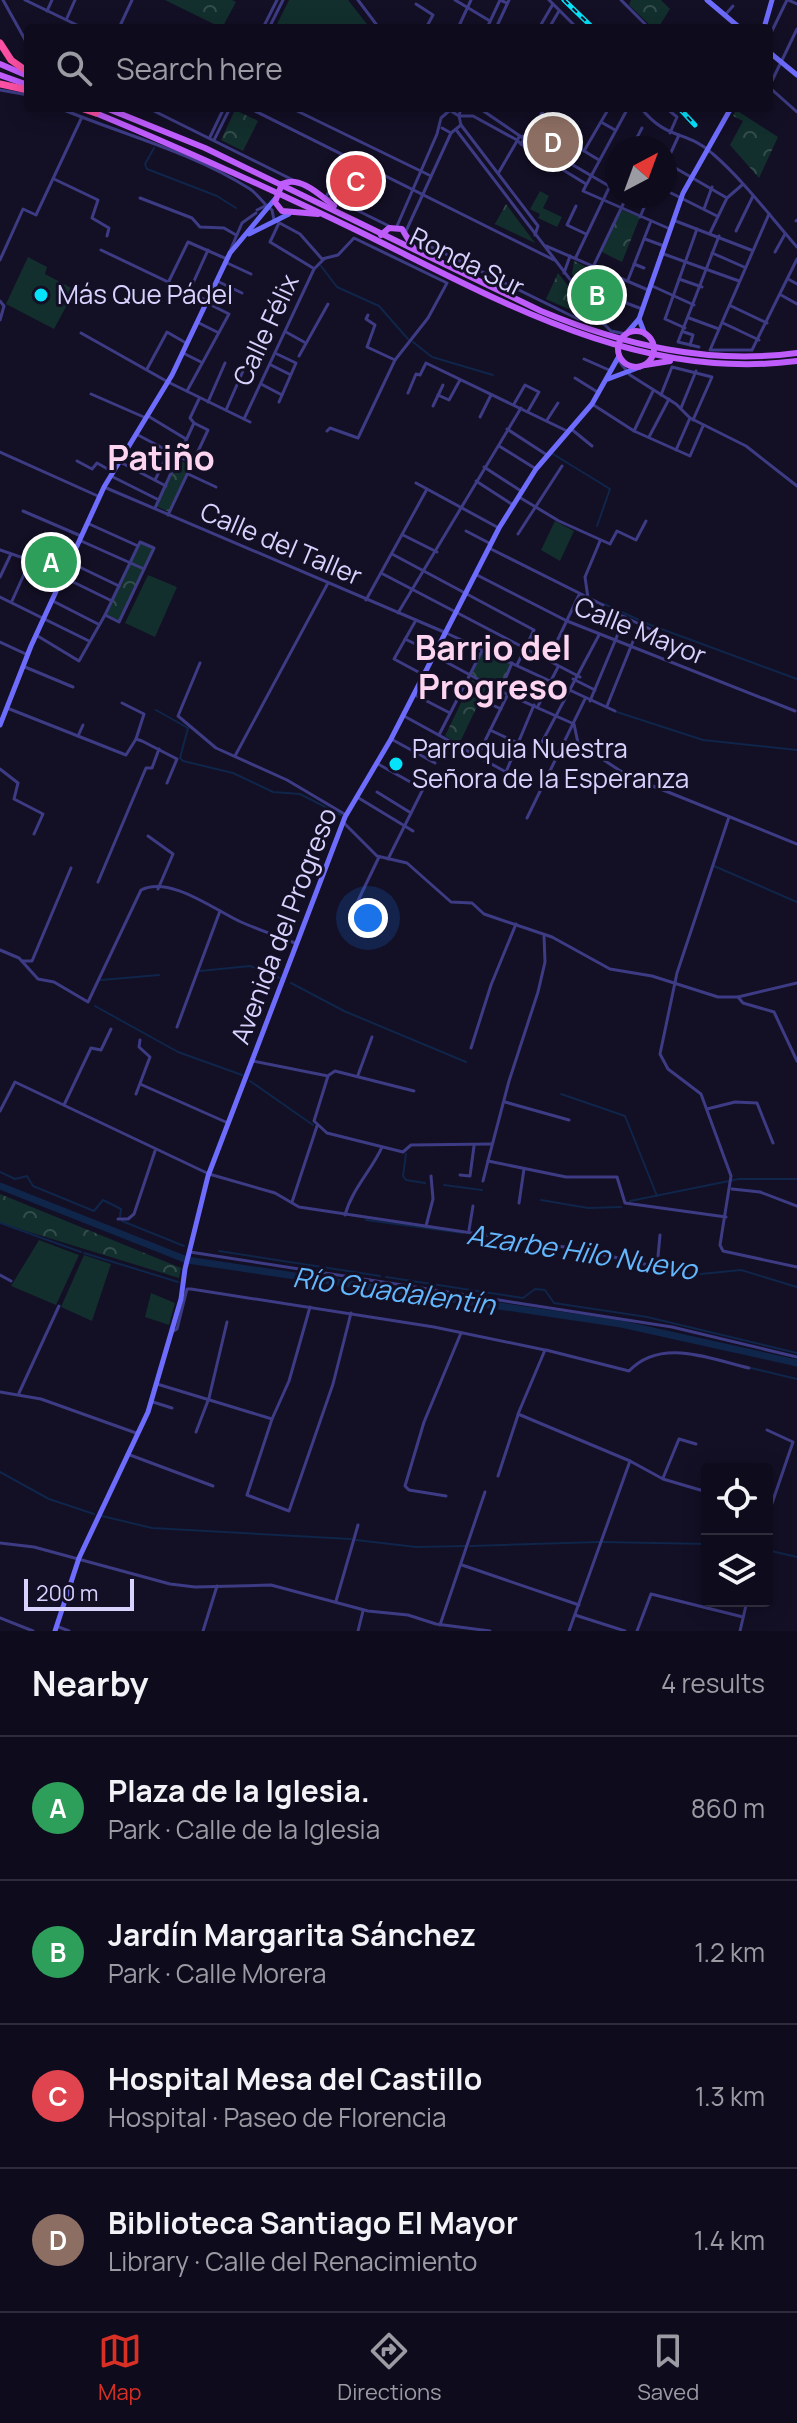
<!DOCTYPE html>
<meta charset="utf-8">
<style>
:root{--surface:#0e0b1c;--page:#1c1929;--text:#f1f3f6;--muted:#9b9ba3;--line:#2e2b3b;--accent:#d93025}
body{margin:0;font-family:Manrope,sans-serif;background:var(--page);color:var(--text)}
.controls{position:absolute;right:24px;bottom:24px;display:grid;overflow:hidden;border-radius:8px;box-shadow:0 4px 20px #0003}
.controls button{width:72px;height:72px;display:grid;place-items:center;padding:0;border:0;border-bottom:2px solid var(--line);background:var(--surface);color:var(--text);font:40px sans-serif}
.compass{position:absolute;left:605px;top:136px;width:72px;height:72px;border-radius:50%;background:var(--surface);box-shadow:0 4px 20px #0003;rotate:41deg}
.scale{position:absolute;left:24px;bottom:20px;width:110px;box-sizing:border-box;padding-left:8px;border:4px solid #d8d3fe;border-top:0;font-size:22px;line-height:28px;white-space:nowrap;color:#d8d3fe;-webkit-text-stroke:6px #130f25;paint-order:stroke}
.you{position:absolute;left:368px;top:918px;width:28px;height:28px;margin:-20px;border:6px solid #fff;border-radius:50%;background:#1a73e8;box-shadow:0 0 0 12px #1a73e833}
.badge{display:grid;place-items:center;width:52px;height:52px;border-radius:50%;background:var(--accent);color:#fff;font-size:26px;font-weight:700}
.pin{position:absolute;translate:-50% -50%;border:4px solid #fff;box-shadow:0 2px 8px #0006}
.list{margin:0;padding:0;list-style:none}
h2{display:flex;justify-content:space-between;align-items:center;height:104px;margin:0;padding:0 32px;font-size:34px}
h2 small{font-size:26px;font-weight:400;color:var(--muted)}
.list li{display:grid;grid-template-columns:52px 1fr auto;gap:24px;align-items:center;box-sizing:border-box;height:144px;padding:0 32px;border-top:2px solid var(--line)}
.list b{display:block;font-size:30px;white-space:nowrap}
.list p{margin:0;font-size:26px;white-space:nowrap;color:var(--muted)}
.list em{font-size:26px;font-style:normal;color:var(--muted)}
.icon{flex:none;width:44px;height:44px;fill:none;stroke:currentColor;stroke-width:2;stroke-linecap:round;stroke-linejoin:round}
.map{position:relative;flex:none;width:797px;height:1631px;overflow:hidden}
.search{position:absolute;background:var(--surface);box-shadow:0 4px 20px #0003;left:24px;right:24px;top:24px;height:88px;display:flex;align-items:center;gap:20px;box-sizing:border-box;padding:0 28px;border-radius:8px;color:var(--muted);font-size:30px}
.sheet{height:680px;background:var(--surface)}
nav{display:flex;justify-content:space-around;align-items:center;box-sizing:border-box;height:112px;border-top:2px solid var(--line);background:var(--surface);font-size:22px;color:var(--muted)}
nav a{display:grid;justify-items:center;gap:4px}
nav .on{color:var(--accent)}
.map>svg:first-child{display:block}
.grass{fill:#122f2d}
.forest{fill:url(#forest-crowns)}
.lines{fill:none;stroke-linecap:round;stroke-linejoin:round}
.stream{stroke:#0f2549;stroke-width:2}
.river{stroke:#0f2549;stroke-width:7}
.street{stroke:#3d3b83;stroke-width:3}
.secondary{stroke:#6e6cfd;stroke-width:5}
.primary{stroke:#bf5cfc;stroke-width:6}
.highway{stroke:#fc50a4;stroke-width:7}
.rail-casing{stroke:#04e3fa;stroke-width:5}
.rail{stroke:#130f25;stroke-width:2;stroke-dasharray:6;stroke-linecap:butt}
.poi-dot{fill:#04e3fa;stroke:#130f25;stroke-width:3}
.labels{text-anchor:middle;stroke-width:6;stroke-linejoin:round;paint-order:stroke}
.street-label{font-size:26px;fill:#d8d3fe;stroke:#130f25}
.poi-label{font-size:26px;fill:#d8d3fe;stroke:#130f25;text-anchor:start}
.water-label{font-size:28px;font-style:italic;fill:#63b7fd;stroke:#130f25}
.district-label{font-size:34px;font-weight:bold;fill:#fed5f0;stroke:#130f25}
</style>
<div class="map">
<svg width="797" height="1631" viewBox="0 0 797 1631">
<defs>
<pattern id="forest-crowns" width="20" height="18" patternUnits="userSpaceOnUse" patternTransform="scale(2)"><rect width="20" height="18" fill="#122f2d"/><path d="M2 6a3 3 0 1 1 6 0M12 15a3 3 0 1 1 6 0" fill="none" stroke="#344c4c"/></pattern>
</defs>
<rect width="100%" height="100%" fill="#130f25"/>
<!-- grass -->
<g class="grass">
<polygon points="289,0 348,0 370,28 275,28"/>
<polygon points="540,191 549,196 543,208 562,217 557,227 538,218 540,214 530,209"/>
<polygon points="28,257 47,267 45,274 75,290 54,329 6,304"/>
<polygon points="555,521 574,531 560,561 541,550"/>
<polygon points="148,575 177,587 155,637 125,623"/>
<polygon points="39,1240 79,1255 56,1305 11,1286"/>
<polygon points="84,1255 111,1264 92,1321 61,1307"/>
<polygon points="151,1293 175,1303 169,1325 145,1317"/>
</g>
<!-- forest -->
<g class="forest">
<polygon points="165,0 232,0 236,2 222,28"/>
<polygon points="631,0 661,0 670,9 658,28 653,28 629,5"/>
<polygon points="235,110 258,121 243,151 221,140"/>
<polygon points="736,110 778,137 759,178 730,145 743,121 733,116"/>
<polygon points="506,204 535,243 495,224"/>
<polygon points="620,209 640,217 622,262 600,251"/>
<polygon points="574,261 613,279 600,310 572,274"/>
<polygon points="558,273 588,311 584,316 546,299"/>
<polygon points="179,460 192,466 169,512 156,506"/>
<polygon points="140,542 154,548 119,622 105,615"/>
<polygon points="483,649 512,663 500,691 470,676"/>
<polygon points="472,680 486,688 459,744 445,736"/>
<polygon points="0,1194 181,1268 179,1278 0,1223"/>
</g>
<g class="lines">
<!-- stream -->
<g class="stream">
<polyline points="154,148 145,164 147,169 217,196 236,208"/>
<polyline points="321,266 337,287 379,306 408,339"/>
<polyline points="413,342 432,357 493,375"/>
<polyline points="553,454 610,489 597,526"/>
<polyline points="604,604 648,624 797,679"/>
<polyline points="156,710 188,728 180,758 183,761 233,773 273,792 300,794 341,815"/>
<polyline points="617,712 703,740 797,750"/>
<polyline points="714,866 797,902"/>
<polyline points="200,971 250,966 280,978"/>
<polyline points="101,980 159,975"/>
<polyline points="291,983 344,1011 466,1062"/>
<polyline points="95,1006 178,1052 242,1075"/>
<polyline points="250,1081 313,1125"/>
<polyline points="561,1094 625,1116 657,1196"/>
<polyline points="406,1154 403,1176 406,1180 425,1183"/>
<polyline points="0,1172 15,1179 27,1176 33,1186 94,1211 103,1200 121,1209 120,1217"/>
<polyline points="444,1185 482,1190"/>
<polyline points="541,1200 588,1208 621,1207"/>
<polyline points="630,1201 739,1179 797,1179"/>
<polyline points="366,1220 463,1233"/>
<polyline points="122,1221 184,1246"/>
<polyline points="0,1223 81,1252"/>
<polyline points="576,1250 691,1275 741,1270 797,1287"/>
<polyline points="219,1251 380,1276"/>
<polyline points="84,1253 178,1282"/>
<polyline points="386,1277 523,1298 535,1289 545,1290 554,1303 647,1317 797,1353"/>
<polyline points="751,1368 797,1379"/>
<polyline points="0,1472 49,1499 94,1514"/>
<polyline points="102,1516 152,1528 351,1539"/>
<polyline points="356,1540 416,1547 466,1546"/>
<polyline points="602,1542 707,1544"/>
<polyline points="470,1546 599,1542"/>
<polyline points="767,1550 797,1557"/>
</g>
<!-- river -->
<polyline class="river" points="0,1186 187,1260 621,1324 797,1363"/>
<!-- street -->
<g class="street">
<polyline points="3,0 28,45"/>
<polyline points="25,0 83,28"/>
<polyline points="358,0 379,28"/>
<polyline points="455,0 490,21"/>
<polyline points="549,0 577,28"/>
<polyline points="621,0 649,28"/>
<polyline points="788,0 797,4"/>
<polyline points="416,4 433,15 426,28"/>
<polyline points="47,11 52,0"/>
<polyline points="725,15 733,6"/>
<polyline points="67,18 75,0"/>
<polyline points="119,28 132,0"/>
<polyline points="263,28 277,0"/>
<polyline points="269,28 283,0"/>
<polyline points="458,28 471,0"/>
<polyline points="487,28 500,0 507,3"/>
<polyline points="496,28 509,0"/>
<polyline points="539,28 553,4"/>
<polyline points="549,28 559,11"/>
<polyline points="797,29 769,87 797,112"/>
<polyline points="769,37 787,0"/>
<polyline points="0,90 28,95"/>
<path d="M59,108C121,134 192,152 250,189C258,194 263,204 272,210L274,220L300,234L322,259L338,255L354,238L447,283L428,318L395,360L358,438L330,428L327,431"/>
<polyline points="148,108 293,180"/>
<polyline points="249,108 554,260"/>
<polyline points="291,108 431,176"/>
<polyline points="446,108 459,116 461,125 538,226 535,235"/>
<polyline points="479,108 520,136"/>
<polyline points="628,108 583,191 670,229"/>
<path d="M641,108C667,141 687,130 713,154C744,181 770,216 797,247"/>
<polyline points="666,108 677,117 670,133"/>
<polyline points="459,116 461,108"/>
<polyline points="460,116 473,116 517,140"/>
<polyline points="601,122 615,130"/>
<polyline points="442,128 451,133 461,125"/>
<polyline points="457,131 604,324 611,331 626,334"/>
<polygon points="520,136 524,139 521,144 517,140"/>
<polyline points="523,136 609,186"/>
<polyline points="210,137 224,108"/>
<polyline points="214,140 230,108"/>
<polyline points="525,140 545,108"/>
<polyline points="521,144 586,184"/>
<polyline points="639,148 633,145 642,128"/>
<polyline points="584,151 609,108"/>
<polyline points="557,155 566,140 599,160"/>
<polyline points="347,157 325,199 332,198 391,227"/>
<polyline points="667,161 679,135"/>
<polyline points="665,162 727,198"/>
<polyline points="499,172 517,141"/>
<polyline points="54,179 98,200 92,218 109,228 107,236"/>
<polyline points="665,190 717,216"/>
<polyline points="140,198 192,218 200,227 224,228 236,235"/>
<polyline points="576,206 567,225 586,234"/>
<polyline points="704,209 712,187"/>
<polyline points="257,210 265,206"/>
<polyline points="769,214 710,350 752,350 797,259"/>
<polyline points="640,217 649,196"/>
<polyline points="673,220 751,250"/>
<polyline points="796,221 797,220"/>
<polyline points="279,223 270,242 313,268"/>
<polyline points="397,226 437,134 441,118 449,111"/>
<polyline points="406,231 451,133"/>
<polyline points="736,231 753,196"/>
<polyline points="710,233 727,198 742,185"/>
<polyline points="409,236 578,319 601,321"/>
<polyline points="645,239 664,246"/>
<polyline points="546,246 648,290"/>
<polyline points="101,250 208,301"/>
<polyline points="230,251 242,223 256,213"/>
<polyline points="775,252 785,234"/>
<polyline points="661,253 739,281"/>
<polyline points="712,253 744,267"/>
<polyline points="576,257 617,171"/>
<polyline points="0,260 23,209 36,215 81,119"/>
<polyline points="225,262 251,274"/>
<polyline points="634,264 644,268"/>
<polyline points="594,265 627,196"/>
<polyline points="564,273 570,256"/>
<polyline points="616,275 608,296 642,309"/>
<polyline points="679,279 702,287"/>
<polyline points="788,279 797,284"/>
<polyline points="628,280 651,221"/>
<polyline points="217,281 242,293"/>
<polyline points="168,283 188,242 227,259"/>
<polyline points="650,285 694,305"/>
<polyline points="189,292 208,250"/>
<polyline points="781,295 797,304"/>
<polyline points="0,301 4,306 0,320"/>
<polyline points="731,306 767,323"/>
<polyline points="368,315 366,319 375,325 367,347 395,360"/>
<polyline points="689,318 719,329"/>
<polyline points="199,323 217,332"/>
<polyline points="723,323 759,340"/>
<polyline points="685,328 665,319 697,229"/>
<polyline points="286,332 304,342"/>
<polyline points="684,332 693,335 690,345"/>
<polyline points="81,333 168,382 250,422"/>
<polyline points="699,347 678,342 719,236"/>
<polyline points="183,353 201,362"/>
<polyline points="277,354 296,363 279,402"/>
<polyline points="299,356 328,304"/>
<polyline points="584,359 609,370"/>
<polyline points="619,361 630,375 676,404 690,418 746,446 797,486"/>
<polyline points="271,365 289,374"/>
<polyline points="147,369 167,332 186,343"/>
<polyline points="575,378 599,393"/>
<polyline points="261,384 282,395"/>
<polyline points="187,391 229,314 207,303"/>
<polyline points="408,393 416,374 420,375 426,363 567,431"/>
<polyline points="91,394 146,418"/>
<polyline points="438,395 449,400 460,380"/>
<polyline points="661,395 672,367 712,377 693,420"/>
<polyline points="208,402 225,363"/>
<polyline points="514,404 525,385 539,392 528,411"/>
<polyline points="592,404 634,431 690,456 703,426"/>
<polyline points="433,406 443,385"/>
<polyline points="681,408 696,371"/>
<polyline points="226,410 243,371"/>
<polyline points="148,416 186,439"/>
<polyline points="480,417 491,395"/>
<polyline points="244,419 314,269 324,259"/>
<polyline points="547,420 558,403"/>
<polyline points="194,423 190,418 199,399"/>
<polyline points="570,428 592,446"/>
<polyline points="507,429 547,455"/>
<polyline points="634,431 653,391"/>
<polyline points="136,434 193,464"/>
<polyline points="649,437 669,399"/>
<polyline points="499,446 536,469"/>
<polyline points="676,450 690,418"/>
<polyline points="0,452 100,497"/>
<polyline points="77,461 92,469 97,463 113,472"/>
<polyline points="120,462 166,486"/>
<polyline points="484,467 521,491"/>
<polyline points="188,474 216,487"/>
<polyline points="111,476 159,500"/>
<polyline points="155,480 169,452"/>
<polyline points="476,481 513,505"/>
<polyline points="416,483 497,527"/>
<polyline points="104,487 444,632 615,711"/>
<polyline points="519,497 559,521 610,544 617,531 636,540 646,521"/>
<polyline points="155,508 194,423 208,430 168,515"/>
<polyline points="23,511 81,536"/>
<polyline points="87,523 138,546"/>
<polyline points="466,531 491,544"/>
<polyline points="518,534 562,466"/>
<polyline points="403,535 437,552"/>
<polyline points="79,540 144,569"/>
<polygon points="140,542 154,548 119,622 105,615"/>
<polyline points="489,548 603,605"/>
<polyline points="0,550 64,572"/>
<polyline points="392,554 534,630 517,665"/>
<polyline points="69,562 119,586"/>
<polyline points="381,573 580,677"/>
<polyline points="475,574 567,621 795,711"/>
<polyline points="0,577 11,554"/>
<polyline points="65,578 112,601"/>
<polyline points="0,597 89,641"/>
<polyline points="588,598 585,577 600,541"/>
<polyline points="51,600 98,624"/>
<polyline points="366,600 427,489"/>
<polyline points="12,601 30,561"/>
<polyline points="398,613 521,408"/>
<polyline points="616,613 650,629"/>
<polyline points="416,620 394,659 422,674"/>
<polyline points="36,635 79,661 105,615"/>
<polyline points="405,639 434,653"/>
<polyline points="0,642 28,655"/>
<polyline points="433,655 500,691 574,724 578,743 622,772 653,786 797,844"/>
<polyline points="548,660 579,595"/>
<polyline points="200,663 178,716 216,748 287,780 346,815"/>
<polyline points="25,667 73,687"/>
<polyline points="573,679 595,690"/>
<polyline points="500,691 512,663"/>
<polyline points="415,695 450,713"/>
<polyline points="484,701 501,709"/>
<polyline points="590,701 625,617"/>
<polyline points="122,703 144,714 136,739"/>
<polyline points="538,706 558,667"/>
<polyline points="607,706 640,624"/>
<polyline points="7,708 126,755 136,739 142,741 177,759 167,783"/>
<polyline points="404,716 506,772 534,705"/>
<polyline points="490,730 518,743"/>
<polyline points="439,735 483,649"/>
<polyline points="78,736 83,725"/>
<polyline points="393,740 435,763"/>
<polyline points="542,742 599,635"/>
<polyline points="235,756 328,583"/>
<polyline points="477,757 507,696"/>
<polyline points="378,764 423,789 388,859"/>
<polyline points="0,769 18,783 14,799 43,814 34,834"/>
<polyline points="377,792 411,813"/>
<polyline points="357,797 413,831"/>
<polyline points="729,817 677,973 660,1054 668,1069 701,1094 731,1176 720,1245 723,1251 797,1267"/>
<polyline points="527,818 585,699"/>
<polyline points="343,822 377,856 407,863 451,902 472,903 484,914 552,937 610,969 652,976 718,997 738,997 797,983"/>
<polyline points="148,836 173,854 158,889"/>
<polyline points="98,882 146,768 152,768 159,749"/>
<polyline points="354,909 379,857"/>
<polyline points="544,936 545,962 538,992 509,1081 488,1161 566,1177 617,1177 625,1203 726,1217"/>
<path d="M0,950L19,958L38,979L54,982L88,1002L141,890C170,875 216,911 241,922C259,930 277,936 295,943"/>
<polyline points="22,961 32,961 71,868"/>
<polyline points="738,997 743,1003 774,1012 797,1061"/>
<polyline points="177,1027 220,911"/>
<polyline points="471,1048 491,985 516,924"/>
<polyline points="253,1061 328,1076 314,1121 327,1133 403,1152 411,1145 491,1144"/>
<polyline points="329,1075 335,1071 414,1091"/>
<polyline points="358,1075 372,1037"/>
<polyline points="140,1084 228,1123"/>
<polyline points="136,1094 150,1057 139,1047 140,1040"/>
<polyline points="505,1102 569,1120"/>
<polyline points="64,1105 91,1048 101,1050 111,1029"/>
<polyline points="707,1109 735,1102 757,1103 773,1143"/>
<polyline points="0,1111 15,1082 209,1174 275,1193 299,1207 584,1250 657,1267 660,1235"/>
<polyline points="460,1175 470,1176 474,1146"/>
<polyline points="483,1181 488,1161"/>
<polyline points="732,1189 760,1192 797,1206"/>
<polyline points="292,1202 317,1126"/>
<polyline points="519,1203 524,1169"/>
<path d="M345,1215C352,1189 371,1171 382,1147"/>
<polyline points="118,1219 128,1219 134,1214 155,1151"/>
<polyline points="426,1226 433,1199 431,1176"/>
<polyline points="469,1230 473,1206"/>
<polyline points="190,1252 672,1327 797,1357"/>
<polyline points="0,1275 11,1281"/>
<polyline points="172,1332 177,1329 187,1289 191,1289 434,1327 545,1350 518,1414 630,1461 569,1631"/>
<path d="M546,1350L629,1371C661,1337 710,1359 749,1368"/>
<polyline points="157,1384 272,1419 289,1381 310,1307"/>
<polyline points="0,1392 41,1399 136,1433"/>
<polyline points="19,1393 59,1306"/>
<polyline points="153,1402 172,1408"/>
<polyline points="272,1419 247,1495 289,1511 333,1384 351,1313"/>
<polyline points="767,1430 793,1442 767,1518"/>
<polyline points="196,1432 209,1398 227,1322"/>
<polyline points="130,1455 213,1486"/>
<polyline points="630,1461 663,1479 707,1492"/>
<polyline points="498,1476 518,1415"/>
<polyline points="663,1478 679,1439 696,1444"/>
<polyline points="446,1496 409,1490 405,1486 424,1422 461,1333"/>
<polyline points="0,1543 34,1547 170,1584 195,1587 271,1585 368,1611 408,1615 436,1624 490,1631"/>
<polyline points="462,1565 579,1605"/>
<polyline points="336,1601 358,1525"/>
<polyline points="575,1615 625,1631"/>
<polyline points="0,1618 33,1631"/>
<polyline points="440,1625 485,1492"/>
<polyline points="56,1626 69,1631"/>
<polyline points="203,1631 217,1586"/>
<polyline points="358,1631 363,1611"/>
<polyline points="637,1631 651,1594 743,1617"/>
<polyline points="740,1631 747,1601"/>
</g>
<!-- secondary -->
<g class="secondary">
<polyline points="707,0 740,28"/>
<polyline points="764,28 772,0"/>
<polyline points="769,52 797,75"/>
<polyline points="249,234 289,214"/>
<polyline points="639,319 645,334"/>
<polyline points="626,334 639,319 683,193 731,108"/>
<polyline points="608,379 640,367"/>
<polyline points="0,725 31,646 104,487 172,375 230,253 275,199"/>
<polyline points="55,1631 79,1558 148,1412 181,1299 185,1269 208,1176 345,817 391,739 499,528 536,469 592,404 619,356"/>
</g>
<!-- primary -->
<g class="primary">
<polyline points="0,64 28,76"/>
<polyline points="0,75 28,85"/>
<path d="M106,108L205,148L541,311C623,345 708,365 797,353"/>
<path d="M93,112C183,149 270,189 358,231C497,299 636,382 797,361"/>
<path d="M318,214L282,211L275,202L282,184C300,175 321,196 334,206"/>
<polyline points="381,235 389,228 402,229 414,249"/>
<circle cx="636" cy="349" r="18"/>
<polyline points="645,365 670,361"/>
</g>
<!-- highway -->
<g class="highway">
<polyline points="0,43 11,60 28,72"/>
<polyline points="0,84 28,90"/>
<polyline points="81,108 96,113"/>
</g>
<defs>
<g id="rail">
<polyline points="564,0 593,28"/>
<polyline points="679,108 695,125"/>
</g>
</defs>
<!-- rail casing -->
<use href="#rail" class="rail-casing"/>
<!-- rail -->
<use href="#rail" class="rail"/>
</g>
<!-- markers -->
<g class="poi-dot">
<circle cx="41" cy="295" r="8"/>
<circle cx="396" cy="764" r="8"/>
</g>
<g class="labels">
<!-- street labels -->
<g class="street-label">
<text transform="translate(467 262) rotate(26)" y="9">Ronda Sur</text>
<text transform="translate(266 330) rotate(-65)" y="9">Calle Félix</text>
<text transform="translate(281 544) rotate(23)" y="9">Calle del Taller</text>
<text transform="translate(640 631) rotate(22)" y="9">Calle Mayor</text>
<text transform="translate(284 926) rotate(-69)" y="9">Avenida del Progreso</text>
</g>
<!-- poi labels -->
<g class="poi-label">
<text x="57" y="304">Más Que Pádel</text>
<text x="412" y="758">Parroquia Nuestra<tspan x="412" dy="30">Señora de la Esperanza</tspan></text>
</g>
<!-- water labels -->
<g class="water-label">
<text transform="translate(582 1252) rotate(9)" y="10">Azarbe Hilo Nuevo</text>
<text transform="translate(394 1291) rotate(8)" y="10">Río Guadalentín</text>
</g>
<!-- district labels -->
<g class="district-label">
<text x="161" y="470">Patiño</text>
<text x="493" y="660">Barrio del<tspan x="493" dy="39">Progreso</tspan></text>
</g>
</g>
</svg>
<div class="controls">
<button><svg class="icon" aria-label="locate" viewBox="0 0 24 24"><circle cx="12" cy="12" r="6"/><path d="M12 2v4M12 18v4M2 12h4M18 12h4"/></svg></button>
<button><svg class="icon" aria-label="layers" viewBox="0 0 24 24"><path d="M12 4l9 5-9 5-9-5zM3 14l9 5 9-5"/></svg></button>
</div>
<svg class="compass" viewBox="-18 -18 36 36"><path d="M0-13l5 13h-10z" fill="#e53935"/><path d="M0 13l5-13h-10z" fill="#9b9ba3"/></svg>
<div class="scale">200 m</div>
<div class="you"></div>
<div class="pin badge" style="left:51px;top:562px;background:#2e9e5b">A</div>
<div class="pin badge" style="left:597px;top:295px;background:#2e9e5b">B</div>
<div class="pin badge" style="left:356px;top:181px;background:#e0444e">C</div>
<div class="pin badge" style="left:553px;top:142px;background:#8d6e63">D</div>
<div class="search"><svg class="icon" aria-label="search" viewBox="0 0 24 24"><circle cx="10" cy="10" r="6"/><path d="M15 15l6 6"/></svg>Search here</div>
</div>
<section class="sheet">
<h2>Nearby<small>4 results</small></h2>
<ul class="list">
<li><span class="badge" style="background:#2e9e5b">A</span><div><b>Plaza de la Iglesia.</b><p>Park · Calle de la Iglesia</p></div><em>860 m</em></li>
<li><span class="badge" style="background:#2e9e5b">B</span><div><b>Jardín Margarita Sánchez</b><p>Park · Calle Morera</p></div><em>1.2 km</em></li>
<li><span class="badge" style="background:#e0444e">C</span><div><b>Hospital Mesa del Castillo</b><p>Hospital · Paseo de Florencia</p></div><em>1.3 km</em></li>
<li><span class="badge" style="background:#8d6e63">D</span><div><b>Biblioteca Santiago El Mayor</b><p>Library · Calle del Renacimiento</p></div><em>1.4 km</em></li>
</ul>
</section>
<nav>
<a class="on"><svg class="icon" aria-label="map" viewBox="0 0 24 24"><path d="M3 6l6-2 6 2 6-2v14l-6 2-6-2-6 2zM9 4v14M15 6v14"/></svg>Map</a>
<a><svg class="icon" aria-label="directions" viewBox="0 0 24 24"><path d="M12 3l9 9-9 9-9-9zM9 14v-3h6M13 9l2 2-2 2"/></svg>Directions</a>
<a><svg class="icon" aria-label="saved" viewBox="0 0 24 24"><path d="M7 4h10v16l-5-4-5 4z"/></svg>Saved</a>
</nav>
